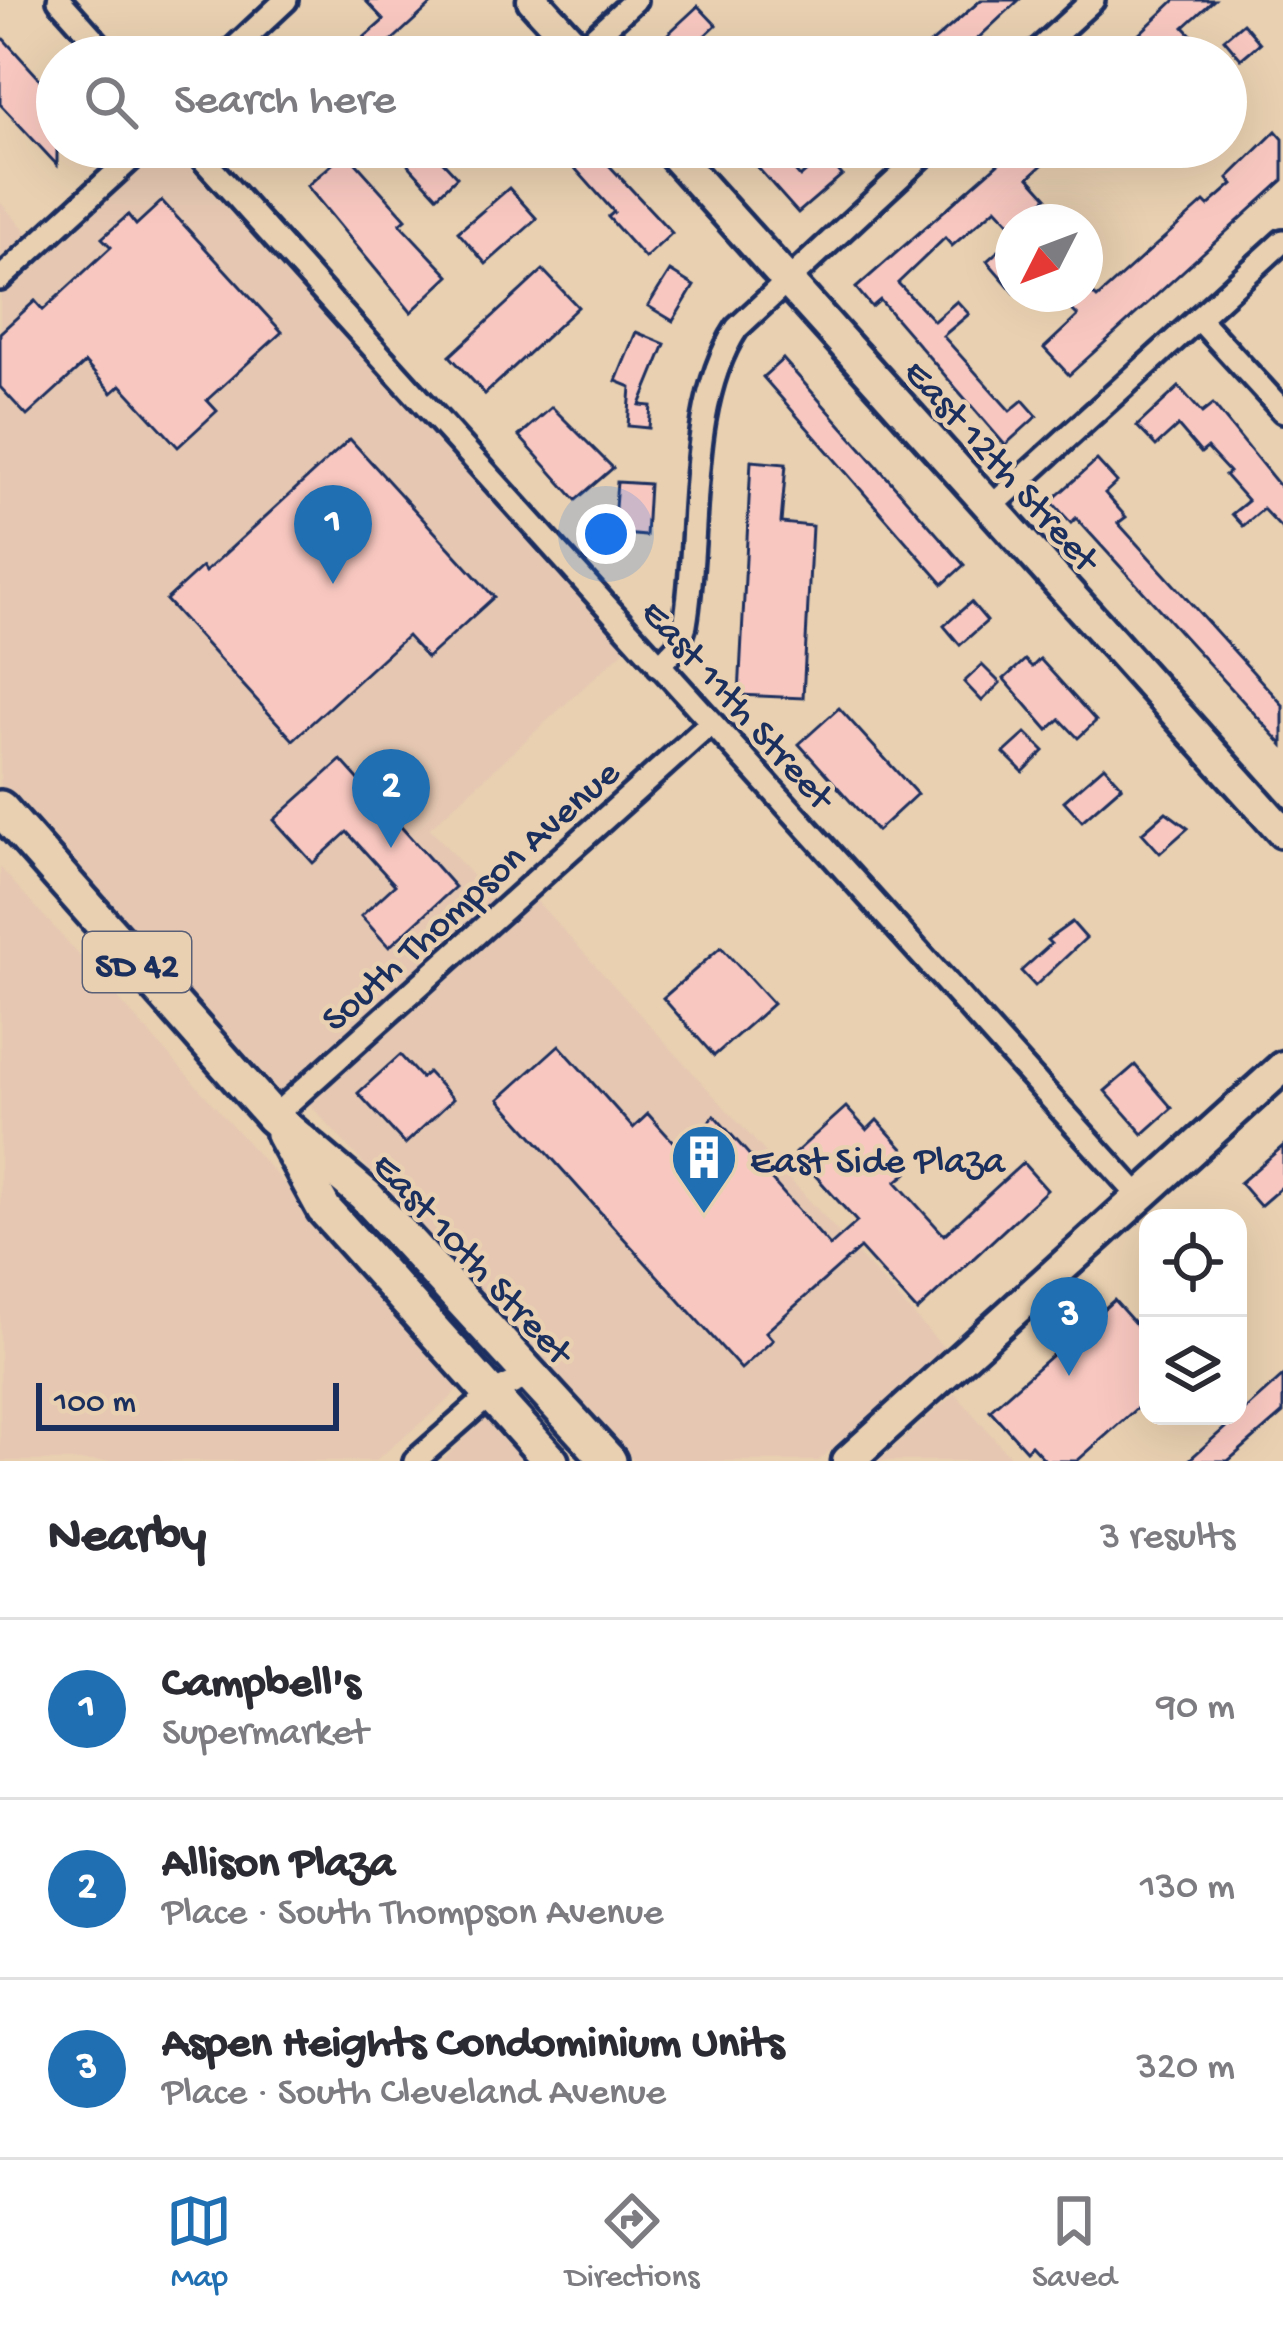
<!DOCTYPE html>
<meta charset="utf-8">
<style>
:root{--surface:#fff;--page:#f7f7f7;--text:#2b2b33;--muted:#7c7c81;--line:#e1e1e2;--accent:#1f6fb2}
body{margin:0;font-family:"Gochi Hand",sans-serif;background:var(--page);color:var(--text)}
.controls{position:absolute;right:36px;bottom:36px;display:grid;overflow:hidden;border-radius:24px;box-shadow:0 12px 48px #0002}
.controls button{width:108px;height:108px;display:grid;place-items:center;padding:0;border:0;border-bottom:3px solid var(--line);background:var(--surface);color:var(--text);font:60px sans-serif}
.compass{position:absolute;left:995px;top:204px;width:108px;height:108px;border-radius:50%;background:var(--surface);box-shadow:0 12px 48px #0002;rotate:228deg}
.scale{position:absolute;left:36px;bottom:30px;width:303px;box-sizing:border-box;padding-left:12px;border:6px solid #1b2f5e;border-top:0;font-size:33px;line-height:42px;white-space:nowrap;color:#1b2f5e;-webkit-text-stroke:9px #e9d0b1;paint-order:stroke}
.you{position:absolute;left:606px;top:534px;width:42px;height:42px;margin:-30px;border:9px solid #fff;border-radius:50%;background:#1a73e8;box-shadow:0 0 0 18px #1a73e833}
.badge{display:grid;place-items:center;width:78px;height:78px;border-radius:50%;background:var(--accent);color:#fff;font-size:39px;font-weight:700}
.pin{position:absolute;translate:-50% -99px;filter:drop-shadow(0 3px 6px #0008)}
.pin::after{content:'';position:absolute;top:63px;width:42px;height:36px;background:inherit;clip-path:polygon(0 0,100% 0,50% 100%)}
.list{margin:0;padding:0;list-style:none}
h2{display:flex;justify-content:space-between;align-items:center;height:156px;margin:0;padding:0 48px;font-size:51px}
h2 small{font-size:39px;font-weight:400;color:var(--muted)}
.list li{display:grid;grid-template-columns:78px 1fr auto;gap:36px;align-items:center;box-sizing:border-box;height:180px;padding:0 48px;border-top:3px solid var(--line)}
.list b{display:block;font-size:45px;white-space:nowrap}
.list p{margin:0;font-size:39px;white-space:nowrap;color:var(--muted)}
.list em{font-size:39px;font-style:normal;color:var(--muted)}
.icon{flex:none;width:66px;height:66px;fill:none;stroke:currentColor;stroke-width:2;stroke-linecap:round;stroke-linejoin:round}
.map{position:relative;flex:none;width:1283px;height:1461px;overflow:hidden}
.search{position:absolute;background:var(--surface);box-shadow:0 12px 48px #0002;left:36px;right:36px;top:36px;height:132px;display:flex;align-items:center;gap:30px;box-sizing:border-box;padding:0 42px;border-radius:66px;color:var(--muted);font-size:45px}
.sheet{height:696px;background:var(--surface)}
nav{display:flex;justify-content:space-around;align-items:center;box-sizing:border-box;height:168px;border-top:3px solid var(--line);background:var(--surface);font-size:33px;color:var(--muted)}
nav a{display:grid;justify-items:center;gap:6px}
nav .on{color:var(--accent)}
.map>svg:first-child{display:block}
.built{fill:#e6c8b2}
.building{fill:#f8c8c0;stroke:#1b2f5e;stroke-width:3}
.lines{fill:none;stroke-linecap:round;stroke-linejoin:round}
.street-casing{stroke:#1b2f5e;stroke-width:30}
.secondary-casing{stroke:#1b2f5e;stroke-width:39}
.primary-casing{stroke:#1b2f5e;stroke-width:42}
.street{stroke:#e9d0b1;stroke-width:21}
.secondary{stroke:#e9d0b1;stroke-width:30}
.primary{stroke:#e9d0b1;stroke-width:33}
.labels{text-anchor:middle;stroke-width:9;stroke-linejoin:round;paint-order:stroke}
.shield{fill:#e9d0b1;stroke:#595f77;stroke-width:3}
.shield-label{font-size:36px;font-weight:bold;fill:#1b2f5e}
.street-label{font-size:39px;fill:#1b2f5e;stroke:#e9d0b1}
.poi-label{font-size:39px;fill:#1b2f5e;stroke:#e9d0b1;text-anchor:start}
</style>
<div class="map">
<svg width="1283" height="1461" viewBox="0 0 1283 1461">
<rect width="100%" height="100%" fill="#e9d0b1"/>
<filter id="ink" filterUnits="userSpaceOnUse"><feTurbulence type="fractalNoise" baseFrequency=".00833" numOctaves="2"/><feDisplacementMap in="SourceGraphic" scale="24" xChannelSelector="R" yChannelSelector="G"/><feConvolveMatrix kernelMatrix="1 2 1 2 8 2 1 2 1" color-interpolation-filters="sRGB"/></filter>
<g filter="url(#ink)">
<!-- built -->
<g class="built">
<polygon points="161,147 171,147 627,648 430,828 494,900 279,1095 0,788 0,293"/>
<polygon points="0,202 33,238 0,267"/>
<polygon points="0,867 462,1381 450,1399 375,1461 0,1461"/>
<polygon points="535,899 944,1348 819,1461 634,1461 309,1104"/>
<polygon points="955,1393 1014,1461 878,1461"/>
<polygon points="488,1416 529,1461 441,1461"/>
</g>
<!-- building -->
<g class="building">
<polygon points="365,0 436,0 386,46 396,57 342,57 384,20"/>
<polygon points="981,0 1019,0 958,57 915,57"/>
<polygon points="1175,0 1214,0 1184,27 1199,43 1184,57 1115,57"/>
<polygon points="698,6 716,25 682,57 643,57"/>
<polygon points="1243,23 1260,43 1241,59 1224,39"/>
<polygon points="0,35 57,98 57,165 0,104"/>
<polygon points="1276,131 1283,139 1283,180 1069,375 1044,348 1078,316 1072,310 1091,292 1097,298 1204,202 1208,206 1233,184 1228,178"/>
<polygon points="392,147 429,147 457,177 437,196"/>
<polygon points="556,147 592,147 672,233 645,258 608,217 614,212"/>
<polygon points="764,147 774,147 800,177 825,155 842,175 798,213 750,159"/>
<polygon points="1017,147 1041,147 1051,157 1029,177 1047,197 1030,213 1038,222 1009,222 996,208 952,246 945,238 898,283 934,321 957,301 969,314 943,336 1010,411 1023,400 1037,416 1005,445 880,300 872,307 856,288"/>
<polygon points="346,152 406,219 400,224 449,276 411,312 307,186"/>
<polygon points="509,188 537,219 486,264 458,232"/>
<polygon points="162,201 282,332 207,400 217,411 178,447 121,385 112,393 85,363 27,416 0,387 0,333 35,301 43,310 111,247 102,238 128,215 136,225"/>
<polygon points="1013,238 1013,291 987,261"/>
<polygon points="543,270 578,307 485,394 450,356"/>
<polygon points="670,271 694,286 673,321 648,306"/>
<polygon points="636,332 665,344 640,405 651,406 649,428 628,426 631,387 616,381"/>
<polygon points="783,359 964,565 943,584 763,377"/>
<polygon points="1179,387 1202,413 1213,404 1283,490 1283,530 1263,509 1243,526 1232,514 1248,501 1225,475 1229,472 1207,448 1201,453 1178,426 1156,446 1137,426"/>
<polygon points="552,407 613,468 576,500 519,436"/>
<polygon points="350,439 494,597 427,658 407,636 293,740 166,600 202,567 205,572"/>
<polygon points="1097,460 1117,482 1105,493 1126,517 1118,523 1283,705 1283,745 1076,518 1071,523 1051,501"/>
<polygon points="751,461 786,464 781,523 812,526 803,698 739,695"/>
<polygon points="617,482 649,484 646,536 613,533"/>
<polygon points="971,602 987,621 960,645 944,626"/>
<polygon points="1040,659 1096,721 1078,738 1060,719 1048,730 1004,679 1025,660 1032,667"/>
<polygon points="982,665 1000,683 982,701 964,682"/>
<polygon points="839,708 917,794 877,831 799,744"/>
<polygon points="1026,733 1044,751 1023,772 1004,753"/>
<polygon points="341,760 455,887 389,947 361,916 395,885 347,832 313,863 274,820"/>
<polygon points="1104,766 1122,786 1082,821 1064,801"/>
<polygon points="1166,812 1188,828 1160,853 1142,833"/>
<polygon points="1072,922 1086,938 1035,986 1021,971 1051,944 1047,940"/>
<polygon points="721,947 773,1004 714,1056 663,998"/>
<polygon points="559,1045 633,1128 648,1114 684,1154 714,1115 830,1246 857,1222 795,1153 846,1107 867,1130 877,1120 905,1151 895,1160 907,1173 896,1182 944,1235 1023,1163 1047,1190 917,1311 860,1248 766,1332 773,1340 741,1369 499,1099"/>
<polygon points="400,1055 421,1078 428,1072 453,1099 405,1144 358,1093"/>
<polygon points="1135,1065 1172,1108 1143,1134 1105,1091"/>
<polygon points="1283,1146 1283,1186 1260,1206 1240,1183"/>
<polygon points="1114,1300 1148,1338 1148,1398 1077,1461 1046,1461 1031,1445 1026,1450 990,1410"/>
<polygon points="1283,1376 1283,1413 1228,1461 1188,1461"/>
</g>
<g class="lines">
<defs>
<g id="street">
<polyline points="59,0 110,57"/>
<polyline points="579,51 635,0"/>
<polyline points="225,57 286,0"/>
<polyline points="1031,57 1093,0"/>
<polyline points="192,147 1140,1197"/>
<polyline points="0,279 144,147"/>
<polyline points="1198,318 1283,411"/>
<polyline points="991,507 1283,241"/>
<path d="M659,666L678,646L685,625C701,533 685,407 737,328L932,147"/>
<polyline points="273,1117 711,723"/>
<polyline points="415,1461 492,1393 531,1375"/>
</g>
<g id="secondary">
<polyline points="533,0 585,57"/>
<polyline points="667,147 1283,832"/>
<polyline points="848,1461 1283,1067"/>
</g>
<g id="primary">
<polyline points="0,808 273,1117 365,1195 609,1461"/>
<polyline points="283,1134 324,1209 551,1461"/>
</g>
</defs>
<!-- street casing -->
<use href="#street" class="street-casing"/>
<!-- secondary casing -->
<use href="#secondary" class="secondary-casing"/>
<!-- primary casing -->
<use href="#primary" class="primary-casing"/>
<!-- street -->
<use href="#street" class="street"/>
<!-- secondary -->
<use href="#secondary" class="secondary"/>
<!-- primary -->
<use href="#primary" class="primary"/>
</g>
</g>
<!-- icons -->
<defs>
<symbol id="building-pin" viewBox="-11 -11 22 30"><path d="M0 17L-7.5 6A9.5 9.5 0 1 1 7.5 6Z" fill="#1f6fb2" stroke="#e9d0b1"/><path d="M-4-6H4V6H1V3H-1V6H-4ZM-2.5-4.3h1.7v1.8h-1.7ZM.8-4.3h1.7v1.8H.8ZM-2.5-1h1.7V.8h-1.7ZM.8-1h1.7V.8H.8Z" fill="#fff"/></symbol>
</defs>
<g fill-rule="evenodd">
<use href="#building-pin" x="666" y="1119" width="76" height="104"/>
</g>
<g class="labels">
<!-- shield labels -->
<rect class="shield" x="83" y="932" width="108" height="60" rx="9"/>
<g class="shield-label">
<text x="137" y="975">SD 42</text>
</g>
<!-- street labels -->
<g class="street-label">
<text transform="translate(1004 463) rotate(48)" y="14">East 12th Street</text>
<text transform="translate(740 702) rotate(48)" y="14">East 11th Street</text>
<text transform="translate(468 893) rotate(-42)" y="14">South Thompson Avenue</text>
<text transform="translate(475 1256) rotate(47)" y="14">East 10th Street</text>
</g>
<!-- poi labels -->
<g class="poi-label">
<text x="750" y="1171">East Side Plaza</text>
</g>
</g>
</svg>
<div class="controls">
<button><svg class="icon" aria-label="locate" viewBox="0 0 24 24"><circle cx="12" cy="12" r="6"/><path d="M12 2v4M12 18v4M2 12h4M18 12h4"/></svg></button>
<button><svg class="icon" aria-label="layers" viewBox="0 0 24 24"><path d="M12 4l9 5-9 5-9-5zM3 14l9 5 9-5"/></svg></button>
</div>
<svg class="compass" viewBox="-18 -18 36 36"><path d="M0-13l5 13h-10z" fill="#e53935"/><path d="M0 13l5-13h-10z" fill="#7c7c81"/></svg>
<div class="scale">100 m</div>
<div class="you"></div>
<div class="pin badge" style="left:333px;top:584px">1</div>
<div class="pin badge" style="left:391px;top:848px">2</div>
<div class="pin badge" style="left:1069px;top:1376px">3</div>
<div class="search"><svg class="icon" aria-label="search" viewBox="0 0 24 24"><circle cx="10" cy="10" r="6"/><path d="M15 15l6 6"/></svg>Search here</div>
</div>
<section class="sheet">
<h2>Nearby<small>3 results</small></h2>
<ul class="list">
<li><span class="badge">1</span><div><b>Campbell's</b><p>Supermarket</p></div><em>90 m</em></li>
<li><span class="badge">2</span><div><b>Allison Plaza</b><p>Place · South Thompson Avenue</p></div><em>130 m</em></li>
<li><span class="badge">3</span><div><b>Aspen Heights Condominium Units</b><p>Place · South Cleveland Avenue</p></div><em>320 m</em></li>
</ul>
</section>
<nav>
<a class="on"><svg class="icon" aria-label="map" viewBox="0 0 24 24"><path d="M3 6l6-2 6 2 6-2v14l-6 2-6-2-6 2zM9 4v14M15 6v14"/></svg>Map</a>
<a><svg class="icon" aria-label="directions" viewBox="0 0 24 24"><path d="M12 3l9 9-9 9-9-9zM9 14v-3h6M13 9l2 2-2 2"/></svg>Directions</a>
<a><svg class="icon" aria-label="saved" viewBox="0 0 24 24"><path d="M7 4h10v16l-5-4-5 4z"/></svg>Saved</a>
</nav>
